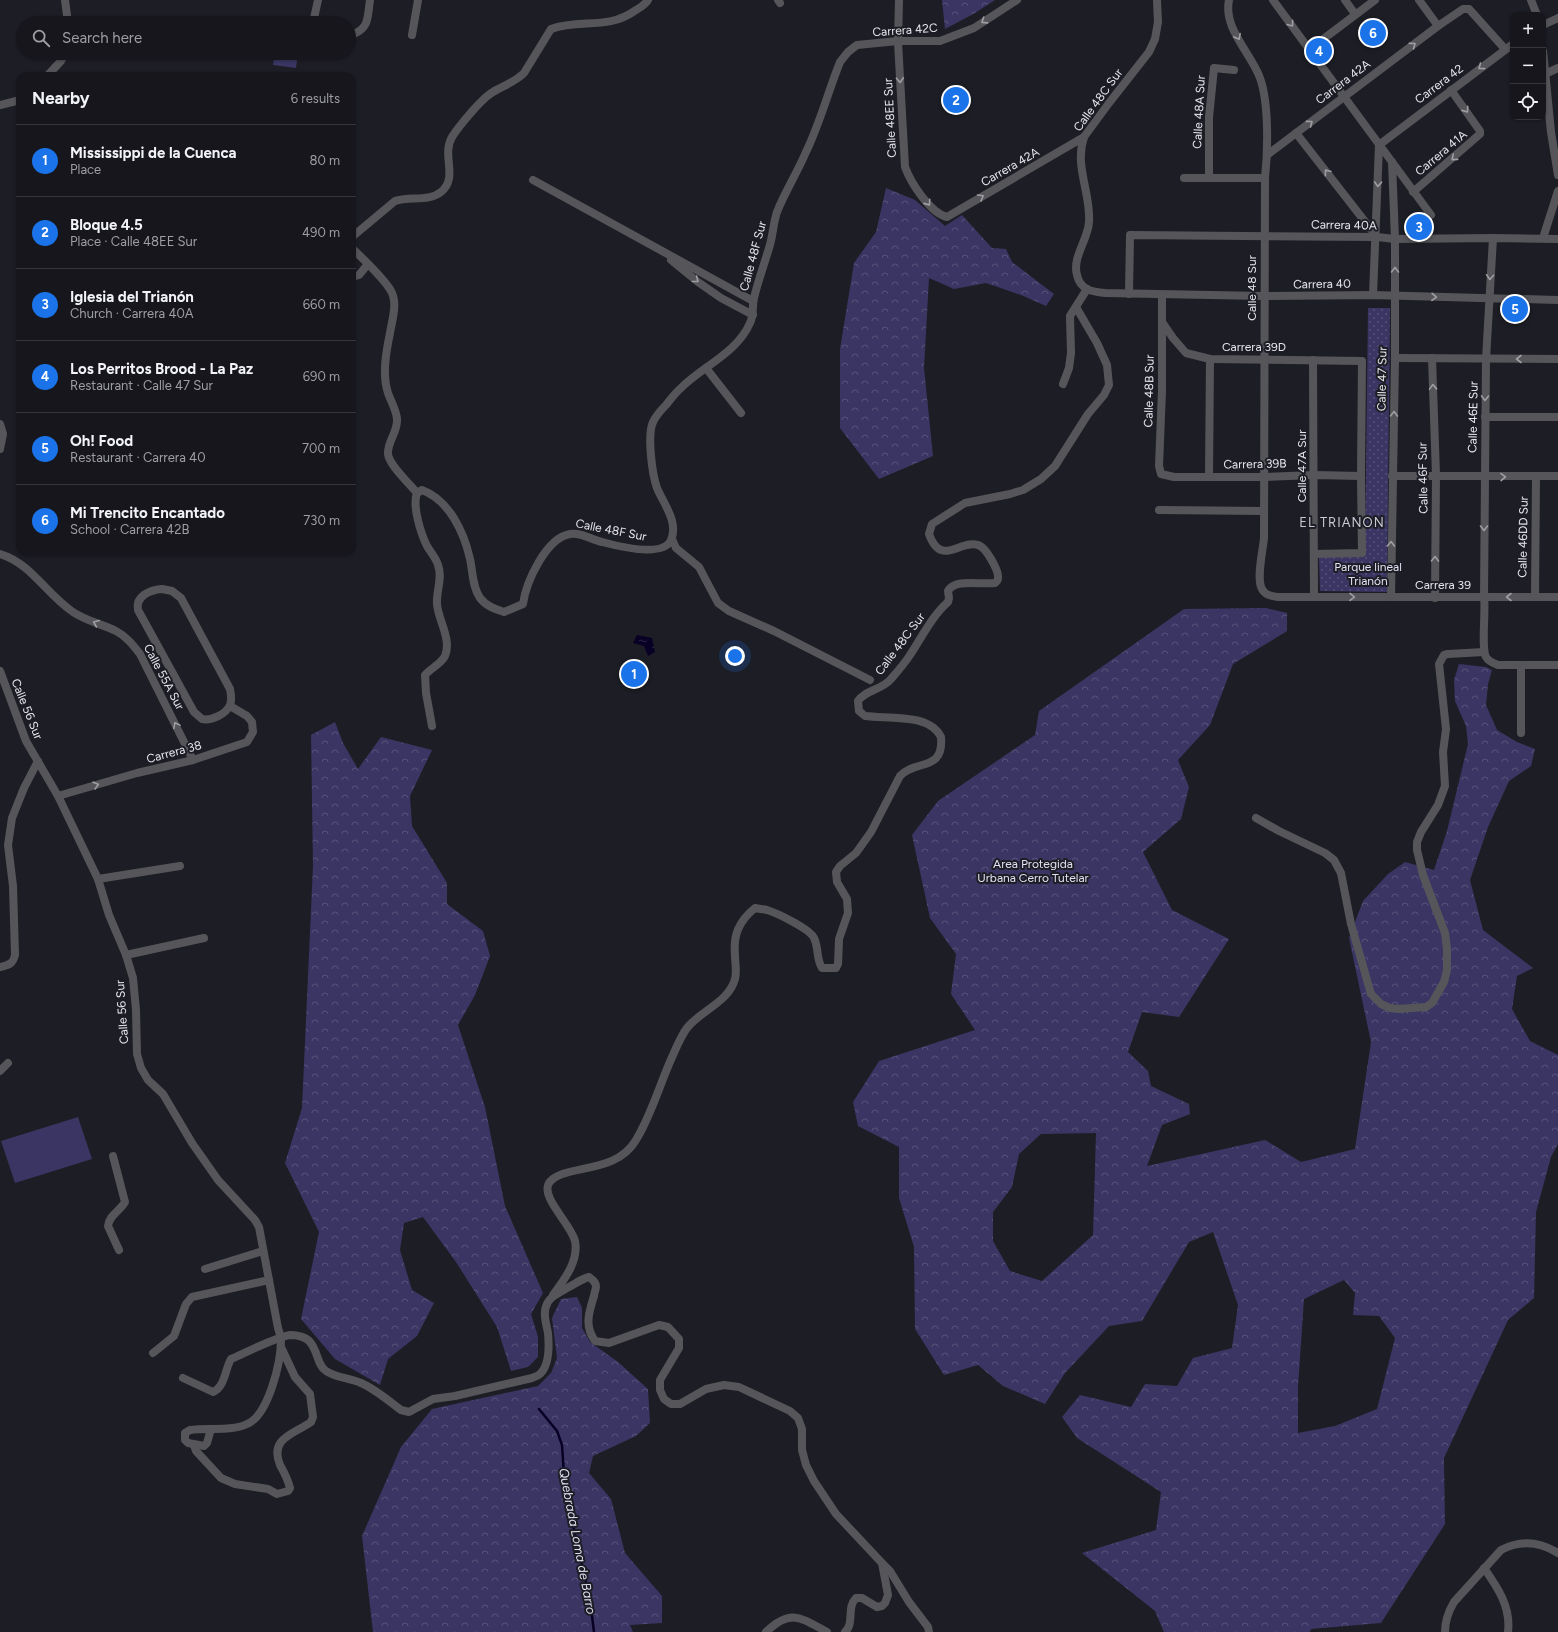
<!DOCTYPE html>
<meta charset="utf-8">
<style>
:root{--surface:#16161c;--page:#1f1f25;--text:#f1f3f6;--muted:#9e9fa3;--line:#35353b;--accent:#1a73e8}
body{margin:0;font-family:Figtree,sans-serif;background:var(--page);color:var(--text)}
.controls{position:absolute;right:12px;top:12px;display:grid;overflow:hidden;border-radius:8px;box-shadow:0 1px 3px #0004}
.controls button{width:36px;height:36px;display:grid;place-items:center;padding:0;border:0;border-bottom:1px solid var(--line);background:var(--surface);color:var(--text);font:20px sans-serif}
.you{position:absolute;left:735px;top:656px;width:14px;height:14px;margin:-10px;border:3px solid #fff;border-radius:50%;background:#1a73e8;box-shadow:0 0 0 6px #1a73e833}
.badge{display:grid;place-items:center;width:26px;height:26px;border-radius:50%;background:var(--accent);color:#fff;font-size:13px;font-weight:700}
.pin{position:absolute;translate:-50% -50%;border:2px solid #fff;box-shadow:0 1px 4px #0006}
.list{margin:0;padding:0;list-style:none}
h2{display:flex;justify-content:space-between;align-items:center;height:52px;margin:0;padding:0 16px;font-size:17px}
h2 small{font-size:13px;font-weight:400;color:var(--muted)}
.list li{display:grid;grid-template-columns:26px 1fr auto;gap:12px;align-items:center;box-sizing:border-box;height:72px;padding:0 16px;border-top:1px solid var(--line)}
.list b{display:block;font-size:15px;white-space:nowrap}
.list p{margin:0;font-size:13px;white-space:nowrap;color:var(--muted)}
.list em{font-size:13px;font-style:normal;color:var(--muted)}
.icon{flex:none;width:22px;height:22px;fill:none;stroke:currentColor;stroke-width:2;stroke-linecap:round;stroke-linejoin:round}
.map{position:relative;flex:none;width:1558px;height:1632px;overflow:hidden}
.search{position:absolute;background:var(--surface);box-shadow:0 1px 3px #0004;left:16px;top:16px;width:340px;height:44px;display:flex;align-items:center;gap:10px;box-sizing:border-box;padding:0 14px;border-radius:22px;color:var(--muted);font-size:15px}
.panel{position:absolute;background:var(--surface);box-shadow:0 1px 3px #0004;left:16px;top:72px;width:340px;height:484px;border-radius:12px}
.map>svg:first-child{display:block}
.grass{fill:url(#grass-dots)}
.forest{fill:url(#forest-crowns);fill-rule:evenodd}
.garden{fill:#3a3563}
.water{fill:url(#water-ripples)}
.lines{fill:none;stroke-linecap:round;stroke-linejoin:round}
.stream{stroke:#090026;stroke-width:2.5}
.minor{stroke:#56565a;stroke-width:8}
.oneway{stroke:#9e9ea3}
.labels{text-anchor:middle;stroke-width:4;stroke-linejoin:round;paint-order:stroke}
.street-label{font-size:12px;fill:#e6e6ec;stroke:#1d1d25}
.park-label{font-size:12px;fill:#e2e1f4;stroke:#1d1d25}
.neighbourhood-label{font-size:13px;letter-spacing:1px;fill:#c8c8d3;stroke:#1d1d25}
.water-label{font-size:13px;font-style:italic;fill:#dedef1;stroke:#1d1d25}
</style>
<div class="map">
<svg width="1558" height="1632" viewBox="0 0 1558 1632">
<defs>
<pattern id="grass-dots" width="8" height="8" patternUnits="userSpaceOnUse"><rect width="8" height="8" fill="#3a3563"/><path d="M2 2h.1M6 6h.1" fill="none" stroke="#56527a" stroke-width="1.8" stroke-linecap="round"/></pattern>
<pattern id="forest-crowns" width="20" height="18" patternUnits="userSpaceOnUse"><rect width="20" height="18" fill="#3a3563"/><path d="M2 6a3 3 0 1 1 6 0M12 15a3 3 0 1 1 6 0" fill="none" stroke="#56527a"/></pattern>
<pattern id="water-ripples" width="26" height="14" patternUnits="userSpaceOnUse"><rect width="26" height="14" fill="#090026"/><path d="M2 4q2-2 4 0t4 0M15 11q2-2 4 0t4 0" fill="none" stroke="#2d2546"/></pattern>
</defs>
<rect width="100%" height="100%" fill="#1d1d25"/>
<!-- grass -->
<polygon class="grass" points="1368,308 1390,308 1387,592 1320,591 1319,557 1365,555"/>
<!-- forest -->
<g class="forest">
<polygon points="942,0 995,0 975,13 945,29"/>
<polygon points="886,188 915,200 945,226 962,215 992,248 1006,249 1012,262 1054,294 1046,306 1021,295 986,283 954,289 929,278 924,368 933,456 879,479 840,428 840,349 854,263 876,232"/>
<path d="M1266,608L1287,613V631L1233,664L1210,725L1178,760L1189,787L1181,819L1143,852L1172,910L1229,939L1179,1017L1142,1012L1128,1052L1148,1071L1151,1086L1189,1104L1190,1114L1162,1125L1147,1166L1265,1140L1301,1162L1355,1149L1371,1042L1349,938L1363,901L1388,874L1405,862L1434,870L1447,831L1468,744L1466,726L1455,701L1454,680L1459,664L1486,667L1492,670L1488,684L1486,705L1497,730L1517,742L1535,749L1531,766L1509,781L1488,827L1470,880L1483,930L1533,968L1517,976L1512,1009L1530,1041L1558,1055V1144L1551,1157L1536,1212L1534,1298L1508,1320L1444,1458L1445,1524L1381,1623L1311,1629L1310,1632H1164L1155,1611L1082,1553L1156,1530L1161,1492L1077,1438L1062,1417L1080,1395L1131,1407L1145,1384L1177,1386L1193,1358L1232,1348L1238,1305L1213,1232L1189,1242L1142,1321L1109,1326L1065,1373L1045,1404L1003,1386L978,1365L944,1375L915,1329L914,1247L899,1198V1147L858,1126L853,1102L879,1061L975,1030L951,994L956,954L930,918L912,835L938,801L1035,735L1039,711L1184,609ZM1096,1133L1093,1235L1042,1281L1010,1271L993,1241V1212L1012,1187L1019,1154L1041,1134ZM1344,1280L1355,1293L1353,1315L1379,1316L1395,1338L1377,1409L1335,1426L1298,1433V1387L1304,1299Z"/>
<polygon points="335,722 343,743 358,769 381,737 432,750 410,796 412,826 447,883 447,904 483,931 490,956 475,995 458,1025 485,1107 505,1206 543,1293 531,1314 538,1337 538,1357 528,1367 511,1371 497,1327 456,1262 423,1217 404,1223 400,1250 412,1290 434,1303 417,1336 388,1359 380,1385 335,1359 301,1319 319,1232 285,1163 302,1108 313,866 311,735"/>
<polygon points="577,1297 582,1308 582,1328 590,1342 618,1362 648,1389 650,1423 636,1436 593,1456 589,1473 611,1499 625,1553 662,1596 662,1623 630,1625 633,1632 373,1632 362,1536 401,1447 432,1409 538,1386 551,1373 557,1358 552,1318 561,1299"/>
</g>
<!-- garden -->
<g class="garden">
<polygon points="275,53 298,53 296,68 273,65"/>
<polygon points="78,1117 92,1159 15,1183 1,1141"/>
</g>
<!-- water -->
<polygon class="water" points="637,635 652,638 655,652 648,656 644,646 633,643"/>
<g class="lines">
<!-- stream -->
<polyline class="stream" points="539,1409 557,1431 562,1445 565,1490 590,1600 594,1632"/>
<!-- minor -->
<g class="minor">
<polyline points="65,0 68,23"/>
<polyline points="778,0 780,3"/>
<path d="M899,0L898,42L905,167C911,183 930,213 947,217L1084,137"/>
<path d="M1157,0L1158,22L1155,39L1149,52L1109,103L1084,137C1074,166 1091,193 1089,222C1088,240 1072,257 1077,275C1080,290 1093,292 1105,293L1263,296L1373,295L1558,300"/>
<path d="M1229,0C1223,29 1251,53 1260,78C1269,103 1268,151 1265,178L1264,538C1263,550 1256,579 1262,589C1265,595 1271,596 1278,597H1558"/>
<polyline points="1273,0 1431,215"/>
<polyline points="1345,0 1355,14"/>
<polyline points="1419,0 1438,26"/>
<polyline points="1531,0 1537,15"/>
<polyline points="313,23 318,0"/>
<polyline points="1543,25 1558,18"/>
<polyline points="412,35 418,0"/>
<path d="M349,36C370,29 367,19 370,0"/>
<polyline points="1310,49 1375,0"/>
<polyline points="1543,51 1551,132 1558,175"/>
<polyline points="1545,74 1558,68"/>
<polyline points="47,76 61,61 65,53"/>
<polyline points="0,105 20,100"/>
<polyline points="1296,133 1377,237"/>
<polyline points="1379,145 1513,44"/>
<polyline points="1267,155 1438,26 1463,9 1469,9 1505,49"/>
<polyline points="1209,177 1209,117 1214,68 1234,70"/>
<polyline points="1184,178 1265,178"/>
<polyline points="533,180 753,301"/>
<polyline points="1413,192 1480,134 1480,131 1451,90"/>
<path d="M352,237L395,201C409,196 429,202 441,192C459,177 441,156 452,137C459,126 482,98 493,92C503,86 515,82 524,73L551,29C581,18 607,31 636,10C641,7 645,5 648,0"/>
<path d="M1493,238L1486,359L1484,597C1486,610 1481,648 1486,657C1489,662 1493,663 1498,665H1558"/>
<polyline points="1543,238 1558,191"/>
<path d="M352,248C363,259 384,278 391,291C398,303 392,320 390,333C386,352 382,375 388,393C391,402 396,409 397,419C398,432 387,442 388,454C389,465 410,484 417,493"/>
<polyline points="671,260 698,282 721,298 753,315"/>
<polyline points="352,277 359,275 368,264"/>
<polyline points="1129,294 1130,235 1377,237 1395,239 1493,238 1558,239"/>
<polyline points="1162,295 1162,391 1159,466 1161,474 1174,477 1265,477 1314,475 1361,476"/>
<polyline points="1373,295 1379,145"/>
<polyline points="1162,322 1173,338 1186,353 1210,359 1362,361 1361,476 1362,553 1314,554"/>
<polyline points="1395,358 1558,359"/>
<polyline points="1432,358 1436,475 1435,598"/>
<polyline points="1313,360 1314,596"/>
<polyline points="706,368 741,413"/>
<polyline points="1063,384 1069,368 1071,353 1070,316 1087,289"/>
<polyline points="1485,417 1558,417"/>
<polyline points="0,424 3,434 0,449"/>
<polyline points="1392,476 1558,476"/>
<polyline points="1209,477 1210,359"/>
<polyline points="1159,510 1264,511"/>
<polyline points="672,539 676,548 699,567 718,603 729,611 774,631 870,680"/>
<path d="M0,554C31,563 47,595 73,612C86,621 102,624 116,631C126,636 133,645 140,654L193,760"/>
<path d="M162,589L172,591L181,598L230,689C231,694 232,700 230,705C226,714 212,721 202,719L194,712L138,610C135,596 150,590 162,589Z"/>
<polyline points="1391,597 1395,358 1395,239 1392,162"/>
<polyline points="1535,597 1536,476"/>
<path d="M0,671L26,741L58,796L98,879L109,915L126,955L133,978L136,1010L137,1054L141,1068L148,1080L163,1094L192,1143L218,1180L255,1220L259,1227L278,1328C279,1332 281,1336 281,1340C281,1361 269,1415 247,1424C230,1432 208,1427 190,1430L185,1433V1440L188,1443L204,1446L207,1443L211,1429"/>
<path d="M432,726L426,693L425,675C431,668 441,664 445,656C452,639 438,620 437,604C436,591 443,578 438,565C436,558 431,553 427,546C421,534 412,506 417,493L422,490C449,500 464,532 470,559C473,572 472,586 480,598C486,606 495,609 504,612L523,604C526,582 546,538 570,534C581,532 592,540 602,542C617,546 663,558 671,540C679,522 663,503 657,488C652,474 647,435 653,422C656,416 661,410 666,405C671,399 675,393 681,388C703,366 737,353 750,323C754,315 752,306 754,298C758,281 764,265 769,248C773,236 773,224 777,212C785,192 797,173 806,152C820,123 828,92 840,62L848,52L857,45L898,41H940L974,28L1017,0"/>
<polyline points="1521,733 1521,665"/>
<polyline points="58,796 137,773 193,760 247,742 253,732 252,722 247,716 230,706"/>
<polyline points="1256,818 1279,831 1325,853 1334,860 1341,873 1351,924 1371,994 1381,1004 1390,1008 1398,1009 1426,1007 1432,1003 1444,982 1447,970 1447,949 1445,933 1423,875 1417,850 1417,842 1421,832 1438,805 1445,786 1443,752 1446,729 1439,664 1444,655 1448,654 1484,652"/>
<polyline points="98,879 180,866"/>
<polyline points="126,955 204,938"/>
<path d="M0,967C9,965 13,964 15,955L13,886L8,845L12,818L24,788L38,761"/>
<polyline points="0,1071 8,1063"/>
<path d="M113,1156L125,1202C120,1211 109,1215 108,1226L119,1250"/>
<polyline points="205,1269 263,1251"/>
<path d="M553,1295C564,1280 579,1261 575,1241C571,1224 540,1197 549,1183C563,1163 615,1176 636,1140C652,1114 660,1083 673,1055C677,1046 681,1036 687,1028C700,1011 729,1002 735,979C737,972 735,963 735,955C733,935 739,921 755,908C759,909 763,909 767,910C777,913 810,929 814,938C819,948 816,959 822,968H836L838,964L839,939L848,913L847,899L837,882L836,872L840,866L856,853L871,832L900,776C916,759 944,772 941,737C929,713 888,719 865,716L859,711L858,701C865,690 882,690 891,679C898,671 905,663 910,655C922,637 932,616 948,602L949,598L948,591C955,578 981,585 995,583C996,582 998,581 998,578C999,571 986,547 978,545C960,539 941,568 929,534L932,524L965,503L1010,494L1023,490L1041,479L1055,466L1088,414L1104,395L1109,385L1107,365L1097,343L1076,307"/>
<polyline points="153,1353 174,1336 186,1304 192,1297 269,1280"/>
<path d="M183,1378L213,1392C225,1387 225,1369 231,1359C245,1353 278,1336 291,1335C297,1335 306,1337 310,1342C318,1351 317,1365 326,1371C336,1378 350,1378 361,1383C375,1389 389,1401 401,1410L409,1412L433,1399L455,1396L532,1378C534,1377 538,1376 540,1374C550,1365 549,1344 548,1333C546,1322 542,1312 548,1302C552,1295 560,1293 567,1288C575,1284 581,1279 589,1277C593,1280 596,1282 596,1287C596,1289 594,1293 594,1296C589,1312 584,1326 595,1341L609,1343L659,1325L668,1327L679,1339V1348L660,1380V1390L664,1399L671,1404H680L706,1389L724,1385L739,1387L790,1411L798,1418L802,1429V1450L806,1465L814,1481L836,1514L882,1563L888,1595L885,1603L882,1606L877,1607L862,1598H856C846,1608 855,1623 845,1632"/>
<path d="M194,1445L196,1451L221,1478L235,1484L268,1489L277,1494L288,1491L290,1488C288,1480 284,1472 280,1465C269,1438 294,1434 311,1422L313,1417L310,1394L295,1377L281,1347"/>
<polyline points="882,1563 890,1571 909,1602 928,1627 929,1632"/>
<path d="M1484,1568C1498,1588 1511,1607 1508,1632"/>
<path d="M766,1632C791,1608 801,1618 827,1632"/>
<path d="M1445,1632C1445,1620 1448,1612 1454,1602L1501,1550C1520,1540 1540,1542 1558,1553"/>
</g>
</g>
<!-- one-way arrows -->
<defs><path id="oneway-chevron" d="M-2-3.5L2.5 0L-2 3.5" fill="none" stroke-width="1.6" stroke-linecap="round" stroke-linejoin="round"/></defs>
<g class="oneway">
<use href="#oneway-chevron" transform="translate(984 21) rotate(147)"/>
<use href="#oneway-chevron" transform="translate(1291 24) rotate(53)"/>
<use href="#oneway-chevron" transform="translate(1238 37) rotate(61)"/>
<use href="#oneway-chevron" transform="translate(1413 45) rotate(-37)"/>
<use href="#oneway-chevron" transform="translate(1481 67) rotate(143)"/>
<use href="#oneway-chevron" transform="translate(900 80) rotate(87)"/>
<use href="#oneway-chevron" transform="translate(1466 110) rotate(55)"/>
<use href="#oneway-chevron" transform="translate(1310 123) rotate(-37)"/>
<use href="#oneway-chevron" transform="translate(1454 158) rotate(140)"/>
<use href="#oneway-chevron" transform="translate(1327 172) rotate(-128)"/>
<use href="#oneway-chevron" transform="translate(1378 184) rotate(92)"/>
<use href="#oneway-chevron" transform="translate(981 197) rotate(-30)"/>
<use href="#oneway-chevron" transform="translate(928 203) rotate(55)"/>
<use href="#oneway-chevron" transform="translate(1395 270) rotate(-90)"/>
<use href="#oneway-chevron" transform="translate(1490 277) rotate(94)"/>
<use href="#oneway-chevron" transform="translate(696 280) rotate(38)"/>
<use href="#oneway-chevron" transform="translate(1434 297) rotate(1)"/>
<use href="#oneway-chevron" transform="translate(1519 359) rotate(180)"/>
<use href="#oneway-chevron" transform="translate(1433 387) rotate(-92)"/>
<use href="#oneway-chevron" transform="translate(1485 398) rotate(91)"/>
<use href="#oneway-chevron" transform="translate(1394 414) rotate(-89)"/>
<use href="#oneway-chevron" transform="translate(1503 477) rotate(-1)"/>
<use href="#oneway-chevron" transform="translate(1484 528) rotate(90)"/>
<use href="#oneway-chevron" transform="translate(1391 544) rotate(-89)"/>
<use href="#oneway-chevron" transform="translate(1435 559) rotate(-89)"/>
<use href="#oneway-chevron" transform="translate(1352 597) rotate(1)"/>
<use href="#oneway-chevron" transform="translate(1509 597) rotate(-180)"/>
<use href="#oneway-chevron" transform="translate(96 623) rotate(-157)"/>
<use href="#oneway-chevron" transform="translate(176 725) rotate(-118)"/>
<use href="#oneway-chevron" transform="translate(96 785) rotate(-16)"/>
</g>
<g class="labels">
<!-- street labels -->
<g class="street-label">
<text transform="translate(905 30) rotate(-4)" y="4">Carrera 42C</text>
<text transform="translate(1343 82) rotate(-37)" y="4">Carrera 42A</text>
<text transform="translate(1439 84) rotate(-37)" y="4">Carrera 42</text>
<text transform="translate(1098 100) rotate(-54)" y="4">Calle 48C Sur</text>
<text transform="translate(1199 112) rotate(-87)" y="4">Calle 48A Sur</text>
<text transform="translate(890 118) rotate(-93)" y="4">Calle 48EE Sur</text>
<text transform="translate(1441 153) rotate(-40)" y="4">Carrera 41A</text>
<text transform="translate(1010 167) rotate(-30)" y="4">Carrera 42A</text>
<text transform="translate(1344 225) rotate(1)" y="4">Carrera 40A</text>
<text transform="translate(753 256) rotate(-75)" y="4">Calle 48F Sur</text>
<text transform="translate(1322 284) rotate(-1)" y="4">Carrera 40</text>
<text transform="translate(1252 288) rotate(-90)" y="4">Calle 48 Sur</text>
<text x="1254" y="351">Carrera 39D</text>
<text transform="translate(1382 379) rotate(-89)" y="4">Calle 47 Sur</text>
<text transform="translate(1149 391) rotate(-89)" y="4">Calle 48B Sur</text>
<text transform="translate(1473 417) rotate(-89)" y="4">Calle 46E Sur</text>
<text transform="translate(1255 464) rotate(-1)" y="4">Carrera 39B</text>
<text transform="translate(1302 466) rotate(-90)" y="4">Calle 47A Sur</text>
<text transform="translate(1423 478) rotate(-91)" y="4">Calle 46F Sur</text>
<text transform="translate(611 530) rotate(11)" y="4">Calle 48F Sur</text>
<text transform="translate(1523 537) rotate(-89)" y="4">Calle 46DD Sur</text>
<text x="1443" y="589">Carrera 39</text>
<text transform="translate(900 644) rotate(-53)" y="4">Calle 48C Sur</text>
<text transform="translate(164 677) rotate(62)" y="4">Calle 55A Sur</text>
<text transform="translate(27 709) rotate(68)" y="4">Calle 56 Sur</text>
<text transform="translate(174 752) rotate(-15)" y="4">Carrera 38</text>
<text transform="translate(122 1012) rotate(-94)" y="4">Calle 56 Sur</text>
</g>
<!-- park labels -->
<g class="park-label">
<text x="1368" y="571">Parque lineal<tspan x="1368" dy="14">Trianón</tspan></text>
<text x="1033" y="868">Area Protegida<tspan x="1033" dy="14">Urbana Cerro Tutelar</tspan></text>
</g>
<!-- neighbourhood labels -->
<g class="neighbourhood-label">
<text x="1342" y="527">EL TRIANON</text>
</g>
<!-- water labels -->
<g class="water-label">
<text transform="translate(578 1541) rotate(79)" y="5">Quebrada Loma de Barro</text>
</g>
</g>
</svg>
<div class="controls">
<button>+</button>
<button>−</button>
<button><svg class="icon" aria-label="locate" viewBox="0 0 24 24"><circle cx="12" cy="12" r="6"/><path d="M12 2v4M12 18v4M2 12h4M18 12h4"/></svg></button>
</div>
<div class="you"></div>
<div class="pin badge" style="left:634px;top:674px">1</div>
<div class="pin badge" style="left:956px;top:100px">2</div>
<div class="pin badge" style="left:1419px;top:227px">3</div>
<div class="pin badge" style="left:1319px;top:51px">4</div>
<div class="pin badge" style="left:1515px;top:309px">5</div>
<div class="pin badge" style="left:1373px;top:33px">6</div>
<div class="search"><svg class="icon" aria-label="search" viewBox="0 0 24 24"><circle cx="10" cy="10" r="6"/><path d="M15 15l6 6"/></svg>Search here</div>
<section class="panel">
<h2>Nearby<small>6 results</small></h2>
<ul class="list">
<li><span class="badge">1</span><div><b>Mississippi de la Cuenca</b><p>Place</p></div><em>80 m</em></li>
<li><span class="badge">2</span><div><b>Bloque 4.5</b><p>Place · Calle 48EE Sur</p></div><em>490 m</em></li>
<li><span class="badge">3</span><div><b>Iglesia del Trianón</b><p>Church · Carrera 40A</p></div><em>660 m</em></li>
<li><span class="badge">4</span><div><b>Los Perritos Brood - La Paz</b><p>Restaurant · Calle 47 Sur</p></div><em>690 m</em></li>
<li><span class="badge">5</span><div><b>Oh! Food</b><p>Restaurant · Carrera 40</p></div><em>700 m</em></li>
<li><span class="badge">6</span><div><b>Mi Trencito Encantado</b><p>School · Carrera 42B</p></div><em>730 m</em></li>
</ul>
</section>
</div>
